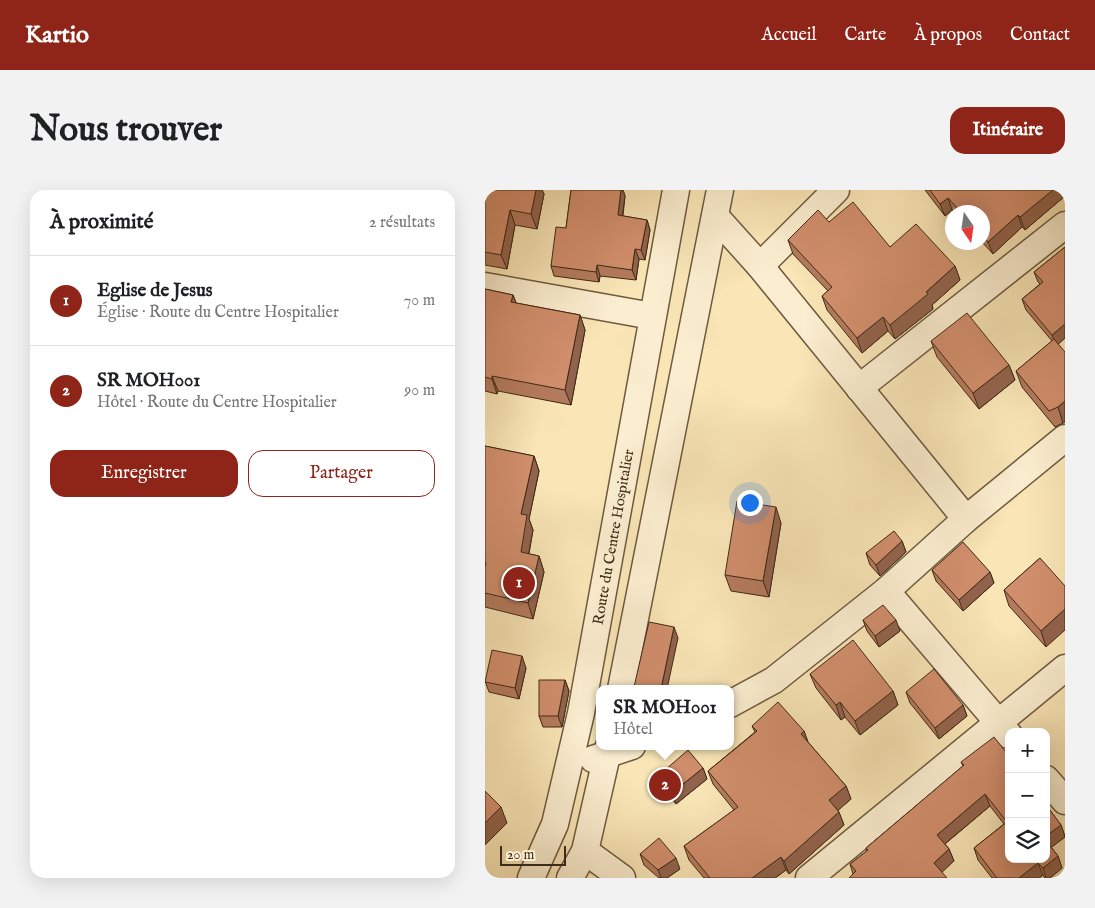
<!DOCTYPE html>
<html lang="fr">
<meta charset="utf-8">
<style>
:root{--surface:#fff;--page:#f2f2f2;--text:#202124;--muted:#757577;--line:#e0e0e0;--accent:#8f2418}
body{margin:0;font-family:"IM FELL English",serif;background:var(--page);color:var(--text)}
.controls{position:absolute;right:15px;bottom:15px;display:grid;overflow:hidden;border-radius:10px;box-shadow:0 5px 20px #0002}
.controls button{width:45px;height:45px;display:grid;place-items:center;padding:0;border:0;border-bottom:1px solid var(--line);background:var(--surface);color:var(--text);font:25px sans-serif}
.compass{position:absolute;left:460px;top:15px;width:45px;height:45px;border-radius:50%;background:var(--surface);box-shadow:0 5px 20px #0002;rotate:167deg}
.scale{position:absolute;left:15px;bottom:12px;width:66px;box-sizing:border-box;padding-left:5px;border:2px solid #3f2b17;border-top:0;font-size:14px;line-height:18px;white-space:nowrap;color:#3f2b17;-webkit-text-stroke:4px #fbeed0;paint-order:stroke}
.you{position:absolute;left:264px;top:312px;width:18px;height:18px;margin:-12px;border:4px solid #fff;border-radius:50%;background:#1a73e8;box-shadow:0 0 0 8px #1a73e833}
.badge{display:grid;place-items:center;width:32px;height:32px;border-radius:50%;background:var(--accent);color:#fff;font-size:16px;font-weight:700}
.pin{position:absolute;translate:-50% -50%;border:2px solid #fff;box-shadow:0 1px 5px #0006}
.popup{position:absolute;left:111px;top:495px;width:138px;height:65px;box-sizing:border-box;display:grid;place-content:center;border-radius:10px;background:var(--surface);filter:drop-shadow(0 1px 4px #0005);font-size:16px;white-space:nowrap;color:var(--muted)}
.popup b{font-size:19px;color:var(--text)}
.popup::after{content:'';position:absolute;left:50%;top:100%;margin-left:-10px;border:10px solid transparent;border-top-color:var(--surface)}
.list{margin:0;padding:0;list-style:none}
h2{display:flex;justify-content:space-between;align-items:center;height:65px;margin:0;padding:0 20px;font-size:21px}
h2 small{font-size:16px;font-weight:400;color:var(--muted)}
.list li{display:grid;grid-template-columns:32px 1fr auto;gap:15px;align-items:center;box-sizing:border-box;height:90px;padding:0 20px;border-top:1px solid var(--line)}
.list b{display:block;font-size:19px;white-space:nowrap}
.list p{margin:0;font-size:16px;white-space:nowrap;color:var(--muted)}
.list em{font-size:16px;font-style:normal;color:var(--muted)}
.actions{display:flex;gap:10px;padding:15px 20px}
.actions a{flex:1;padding:11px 0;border:1px solid var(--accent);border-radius:15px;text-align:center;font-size:18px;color:var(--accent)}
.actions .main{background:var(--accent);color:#fff}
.icon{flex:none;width:28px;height:28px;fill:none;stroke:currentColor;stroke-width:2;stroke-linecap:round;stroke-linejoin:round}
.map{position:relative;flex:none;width:580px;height:688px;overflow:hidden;border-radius:15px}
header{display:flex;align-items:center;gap:30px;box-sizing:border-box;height:70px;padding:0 25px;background:var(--accent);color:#fff}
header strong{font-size:24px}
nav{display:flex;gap:28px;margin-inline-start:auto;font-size:18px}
.intro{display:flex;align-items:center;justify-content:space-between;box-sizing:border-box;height:120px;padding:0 30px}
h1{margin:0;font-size:35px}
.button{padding:12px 22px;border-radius:15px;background:var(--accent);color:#fff;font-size:18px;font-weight:700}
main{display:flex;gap:30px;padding:0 30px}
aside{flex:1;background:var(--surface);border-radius:15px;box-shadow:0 5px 20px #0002}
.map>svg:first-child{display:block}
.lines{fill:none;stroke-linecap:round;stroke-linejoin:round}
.minor-casing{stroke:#6e5a3f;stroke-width:29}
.minor{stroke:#fbeed0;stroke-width:26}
.wall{fill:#b47a5d;stroke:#3f2b17}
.shaded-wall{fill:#92634c;stroke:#3f2b17}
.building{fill:#d18e6c;stroke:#3f2b17}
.labels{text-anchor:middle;stroke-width:4;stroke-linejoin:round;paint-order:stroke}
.street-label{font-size:15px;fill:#3f2b17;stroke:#fbeed0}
</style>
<header>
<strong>Kartio</strong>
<nav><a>Accueil</a><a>Carte</a><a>À propos</a><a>Contact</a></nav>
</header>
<div class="intro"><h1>Nous trouver</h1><a class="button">Itinéraire</a></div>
<main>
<aside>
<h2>À proximité<small>2 résultats</small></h2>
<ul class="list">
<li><span class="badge">1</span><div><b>Eglise de Jesus</b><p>Église · Route du Centre Hospitalier</p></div><em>70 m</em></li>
<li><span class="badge">2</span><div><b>SR MOH001</b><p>Hôtel · Route du Centre Hospitalier</p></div><em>90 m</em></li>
</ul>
<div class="actions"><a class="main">Enregistrer</a><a>Partager</a></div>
</aside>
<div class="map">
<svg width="580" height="688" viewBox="0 0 580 688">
<rect width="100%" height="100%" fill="#f9e5b6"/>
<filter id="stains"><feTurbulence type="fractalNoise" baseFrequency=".004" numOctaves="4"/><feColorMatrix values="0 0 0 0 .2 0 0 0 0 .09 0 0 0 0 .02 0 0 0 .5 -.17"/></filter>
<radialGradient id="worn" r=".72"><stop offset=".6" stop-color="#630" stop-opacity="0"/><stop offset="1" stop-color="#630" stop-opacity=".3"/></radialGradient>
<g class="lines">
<defs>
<g id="minor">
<polyline points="230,26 275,76 481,329"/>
<polyline points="275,76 351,0"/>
<polyline points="0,96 167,126"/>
<polyline points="374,198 580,35"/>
<polyline points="401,401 524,545"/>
<polyline points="136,499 235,0"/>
<polyline points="245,514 289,490 401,401 481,329 580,248"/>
<polyline points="108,569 147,556"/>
<polyline points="561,589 580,611"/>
<polyline points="100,661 137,688"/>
<polyline points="46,688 70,634 96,523 191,0"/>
<polyline points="85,688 100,661 124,556"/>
<polyline points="324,688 580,478"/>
</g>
</defs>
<!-- minor casing -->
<use href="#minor" class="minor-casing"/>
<!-- minor -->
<use href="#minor" class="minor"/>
</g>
<!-- wall -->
<g class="wall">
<polygon points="0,0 57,0 59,4 52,39 30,35 22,79 0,75"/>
<polygon points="86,0 138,0 140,6 138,26 162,30 165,40 160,70 154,69 151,90 115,86 114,92 69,86 66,76 81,38"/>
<polygon points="440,0 580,0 580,6 540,40 537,37 508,64 497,52 498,22 469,22 467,20 460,26"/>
<polygon points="344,32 405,57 470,76 475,90 447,115 448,119 410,149 403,141 377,163 342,120 337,106 343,101 308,64 303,50"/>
<polygon points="580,57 580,148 573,154 578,233 570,237 537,197 531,181 567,151 541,120 537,109 555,94 553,92 549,82"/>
<polygon points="0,99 28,105 31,113 95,125 100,140 86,215 13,201 12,204 0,201"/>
<polygon points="446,151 524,175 530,190 494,219 452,167"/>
<polygon points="0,256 49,266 54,281 44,329 48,340 44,364 54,366 59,382 48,429 0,417"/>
<polygon points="296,333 284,407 246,401 240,385"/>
<polygon points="417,351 421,362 395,386 385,375 381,363"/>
<polygon points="555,368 561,457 524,416 519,400"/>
<polygon points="447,380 505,382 509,393 478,421 451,391"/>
<polygon points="378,430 415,441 394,457 382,441"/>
<polygon points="41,478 34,509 4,502 0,491"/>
<polygon points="325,484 408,501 413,515 375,545 360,527 356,530 331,498"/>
<polygon points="80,490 84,501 77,537 58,537 54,526"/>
<polygon points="421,502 478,515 482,526 454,549 425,513"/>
<polygon points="267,536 319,541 323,552 361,596 366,609 353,620 359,635 304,684 301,680 290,688 219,688 204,670 199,656 249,620 228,594 223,581 270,542"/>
<polygon points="476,572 561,615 576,635 580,646 580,647 566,657 573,666 577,678 565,688 560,688 558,685 554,688 507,688 493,670 489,658 519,634 505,616 460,654 464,659 469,671 368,684 365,674 382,661 381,658 478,576"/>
<polygon points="218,578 222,589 191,614 177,597 173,586"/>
<polygon points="155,664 195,679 182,688 174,688 159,675"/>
</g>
<!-- shaded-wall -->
<g class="shaded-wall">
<polygon points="51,0 57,0 59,4 52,39 46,24"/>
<polygon points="136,0 138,0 140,6 136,35 133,25"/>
<polygon points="568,0 580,0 580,6 540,40 535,27"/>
<polygon points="463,8 467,20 460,26 455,14"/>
<polygon points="25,20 30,35 22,79 16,65"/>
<polygon points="533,25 537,37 508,64 503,52"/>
<polygon points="162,30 165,40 160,70 156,60"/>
<polygon points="150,59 154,69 151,90 147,80"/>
<polygon points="112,75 115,86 114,92 111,82"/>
<polygon points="470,76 475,90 447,115 448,119 410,149 405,135"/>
<polygon points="28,105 34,120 26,112"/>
<polygon points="95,125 100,140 86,215 80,200"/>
<polygon points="398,127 403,141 377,163 372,148"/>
<polygon points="580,134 580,148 571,156 567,145"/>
<polygon points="524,175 530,190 494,219 488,203"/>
<polygon points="7,186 13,201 12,204 7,189"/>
<polygon points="580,211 580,232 578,233 573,217"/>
<polygon points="49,266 54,281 44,329 48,340 41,377 36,362 36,324"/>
<polygon points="291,317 296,333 284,407 278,391"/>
<polygon points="417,351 421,362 395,386 391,375"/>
<polygon points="54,366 59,382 48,429 43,413"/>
<polygon points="505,382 509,393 478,421 474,410"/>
<polygon points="580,419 580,440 561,457 556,441"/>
<polygon points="411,430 415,441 394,457 390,446"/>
<polygon points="189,437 193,448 182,499 176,499"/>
<polygon points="37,466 41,478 34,509 30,498"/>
<polygon points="80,490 84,501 77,537 73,526"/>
<polygon points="408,501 413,515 375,545 370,531"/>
<polygon points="355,512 360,527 356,530 351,515"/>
<polygon points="478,515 482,526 454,549 450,538"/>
<polygon points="319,541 324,555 316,544"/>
<polygon points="218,578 222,589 191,614 187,603"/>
<polygon points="361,596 366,609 349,624 344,610"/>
<polygon points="500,604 505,616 456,657 452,645"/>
<polygon points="16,617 22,633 0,655 0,633"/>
<polygon points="354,622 359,635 304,684 299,671"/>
<polygon points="576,635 580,647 563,660 561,656 561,646"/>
<polygon points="464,659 469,671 454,685 449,673"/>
<polygon points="573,666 577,678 565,688 561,688 558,678"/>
<polygon points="296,667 301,680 290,688 267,688"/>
<polygon points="191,668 195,679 182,688 176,688 173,680"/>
<polygon points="553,673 558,685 554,688 534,688"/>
</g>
<!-- building -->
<g class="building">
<polygon points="0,0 51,0 46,24 25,20 16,65 0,62"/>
<polygon points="86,0 136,0 133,25 162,30 156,60 150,59 147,80 112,75 111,82 66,76 71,37 81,38"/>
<polygon points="445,0 568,0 535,27 533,25 503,52 498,46 498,22 476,22 463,8 455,14"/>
<polygon points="368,12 405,57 431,34 470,76 441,102 443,104 405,135 398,127 372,148 337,106 347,97 303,50 333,20 344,32"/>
<polygon points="580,57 580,134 567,145 537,109 558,92 549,82"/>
<polygon points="0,99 28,105 26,112 95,125 80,200 7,186 7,189 0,187"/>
<polygon points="482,123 524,175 488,203 446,151"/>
<polygon points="569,149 580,162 580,211 573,217 564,221 531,181"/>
<polygon points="0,256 49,266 36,324 42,325 36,362 54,366 43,413 0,403 0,377 1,373 0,372"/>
<polygon points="252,311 291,317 278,391 240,385"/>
<polygon points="409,341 417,351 391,375 381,363"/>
<polygon points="478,352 505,382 474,410 447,380"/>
<polygon points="555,368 580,396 580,419 556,441 519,400"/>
<polygon points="398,415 411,430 390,446 378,430"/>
<polygon points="164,432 189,437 176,499 159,499 149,497"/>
<polygon points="368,450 408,501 370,531 355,512 351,515 325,484"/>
<polygon points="7,460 37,466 30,498 0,492"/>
<polygon points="449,479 478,515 450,538 421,502"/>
<polygon points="54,490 80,490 73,526 54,526"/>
<polygon points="293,512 319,541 316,544 361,596 344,610 354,622 299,671 296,667 267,688 225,688 199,656 253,617 223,581 272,541 267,536"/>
<polygon points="509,547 524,566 524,669 561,669 561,651 573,666 558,678 553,673 534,688 512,688 489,658 522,632 500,604 452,645 464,659 449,673 462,688 364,688 371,681 365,674 383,660 381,658 479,575 476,572"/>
<polygon points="203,560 218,578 187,603 173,586"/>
<polygon points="0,601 16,617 0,633"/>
<polygon points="561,615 576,635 561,646"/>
<polygon points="174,648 191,668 173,680 155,664"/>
</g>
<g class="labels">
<!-- street labels -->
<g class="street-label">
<text transform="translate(128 347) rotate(-80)" y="5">Route du Centre Hospitalier</text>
</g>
</g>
<rect width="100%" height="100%" filter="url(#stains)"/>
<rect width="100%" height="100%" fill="url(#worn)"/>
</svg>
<div class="controls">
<button>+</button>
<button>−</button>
<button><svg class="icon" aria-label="layers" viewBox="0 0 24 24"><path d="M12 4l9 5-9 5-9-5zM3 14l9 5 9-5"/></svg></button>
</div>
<svg class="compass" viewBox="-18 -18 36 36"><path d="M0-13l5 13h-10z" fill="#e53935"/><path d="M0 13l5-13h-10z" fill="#757577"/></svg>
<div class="scale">20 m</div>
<div class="you"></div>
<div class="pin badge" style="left:34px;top:393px">1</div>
<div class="pin badge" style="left:180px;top:595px">2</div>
<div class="popup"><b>SR MOH001</b>Hôtel</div>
</div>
</main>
